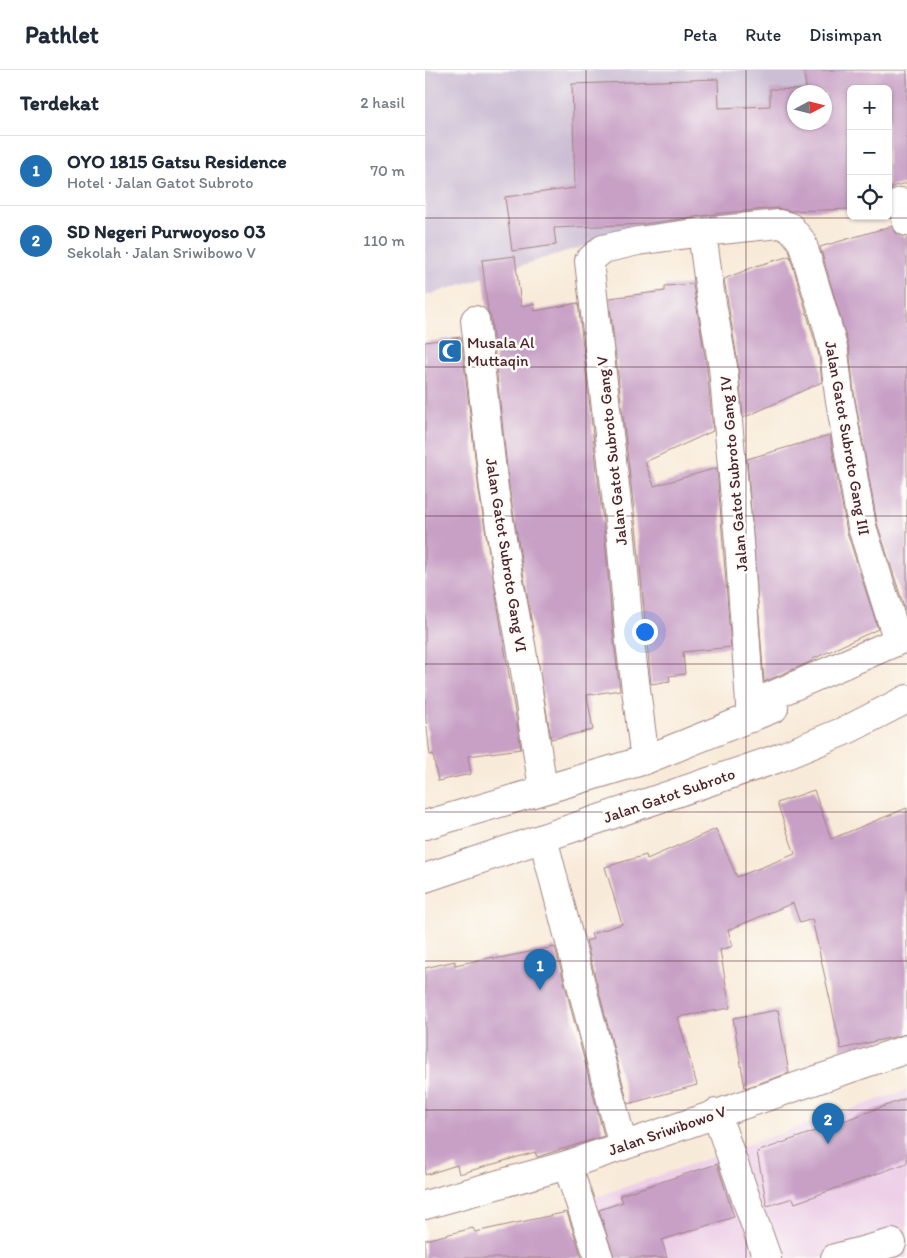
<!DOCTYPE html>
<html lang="id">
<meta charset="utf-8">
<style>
:root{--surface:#fff;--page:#f6f6f7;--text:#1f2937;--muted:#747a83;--line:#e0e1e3;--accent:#1f6fb2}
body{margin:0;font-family:Itim,sans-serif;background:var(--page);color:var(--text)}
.controls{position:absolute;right:15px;top:15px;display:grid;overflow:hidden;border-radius:8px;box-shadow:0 1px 4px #0004}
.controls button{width:45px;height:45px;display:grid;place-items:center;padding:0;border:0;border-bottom:1px solid var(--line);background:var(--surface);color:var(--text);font:25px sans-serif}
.compass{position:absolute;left:362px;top:15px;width:45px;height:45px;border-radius:50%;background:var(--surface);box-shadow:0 1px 4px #0004;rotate:83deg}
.you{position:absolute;left:219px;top:561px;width:18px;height:18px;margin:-12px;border:4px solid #fff;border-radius:50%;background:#1a73e8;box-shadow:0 0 0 8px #1a73e833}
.badge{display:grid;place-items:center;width:32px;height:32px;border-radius:50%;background:var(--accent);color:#fff;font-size:16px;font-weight:700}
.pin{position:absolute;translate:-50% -41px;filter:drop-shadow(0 1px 2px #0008)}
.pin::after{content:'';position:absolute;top:26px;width:18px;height:15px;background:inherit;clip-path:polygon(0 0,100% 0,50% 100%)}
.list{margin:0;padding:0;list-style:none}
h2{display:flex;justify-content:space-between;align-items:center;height:65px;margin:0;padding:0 20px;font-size:21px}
h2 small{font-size:16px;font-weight:400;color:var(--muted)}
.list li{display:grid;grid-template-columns:32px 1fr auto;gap:15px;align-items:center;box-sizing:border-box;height:70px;padding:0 20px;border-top:1px solid var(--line)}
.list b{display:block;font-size:19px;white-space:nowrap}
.list p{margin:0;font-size:16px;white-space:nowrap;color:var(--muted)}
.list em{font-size:16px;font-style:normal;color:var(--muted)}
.icon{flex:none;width:28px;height:28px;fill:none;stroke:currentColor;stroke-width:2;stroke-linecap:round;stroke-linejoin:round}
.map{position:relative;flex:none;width:482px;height:1188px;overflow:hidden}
header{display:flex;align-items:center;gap:30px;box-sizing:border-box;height:70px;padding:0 25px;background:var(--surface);border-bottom:1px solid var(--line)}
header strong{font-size:24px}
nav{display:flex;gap:28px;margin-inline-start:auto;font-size:18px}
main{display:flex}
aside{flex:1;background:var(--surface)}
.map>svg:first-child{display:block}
.built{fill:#edd0e8}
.industrial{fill:#ccbed4;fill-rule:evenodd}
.building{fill:#c8a0c6;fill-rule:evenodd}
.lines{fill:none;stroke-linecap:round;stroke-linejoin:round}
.minor-casing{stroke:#a18482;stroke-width:30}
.minor{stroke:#fff;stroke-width:28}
.grid{fill:none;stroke:#4a1f2b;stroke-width:1;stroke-opacity:0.55}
.labels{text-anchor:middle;stroke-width:5;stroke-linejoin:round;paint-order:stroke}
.poi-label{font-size:16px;fill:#4a1f2b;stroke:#fdfcf7;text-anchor:start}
.street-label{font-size:16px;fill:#4a1f2b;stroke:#fdfcf7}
</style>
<header>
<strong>Pathlet</strong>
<nav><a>Peta</a><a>Rute</a><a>Disimpan</a></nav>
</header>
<main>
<aside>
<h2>Terdekat<small>2 hasil</small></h2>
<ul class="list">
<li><span class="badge">1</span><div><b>OYO 1815 Gatsu Residence</b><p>Hotel · Jalan Gatot Subroto</p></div><em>70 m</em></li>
<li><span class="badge">2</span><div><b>SD Negeri Purwoyoso 03</b><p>Sekolah · Jalan Sriwibowo V</p></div><em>110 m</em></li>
</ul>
</aside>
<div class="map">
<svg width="482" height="1188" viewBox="0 0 482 1188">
<rect width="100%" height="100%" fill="#fdfcf7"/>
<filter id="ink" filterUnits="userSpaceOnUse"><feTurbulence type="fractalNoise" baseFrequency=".02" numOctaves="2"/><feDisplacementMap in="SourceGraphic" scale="10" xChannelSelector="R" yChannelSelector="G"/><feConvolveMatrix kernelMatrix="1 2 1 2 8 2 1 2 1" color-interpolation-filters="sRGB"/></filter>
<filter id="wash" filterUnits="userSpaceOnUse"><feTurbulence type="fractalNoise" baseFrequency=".0096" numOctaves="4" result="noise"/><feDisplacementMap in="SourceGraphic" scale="20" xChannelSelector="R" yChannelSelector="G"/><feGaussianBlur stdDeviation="1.12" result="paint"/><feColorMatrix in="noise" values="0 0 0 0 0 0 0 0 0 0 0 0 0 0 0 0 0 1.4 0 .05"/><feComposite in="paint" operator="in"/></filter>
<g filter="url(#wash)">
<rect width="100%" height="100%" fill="#f8ead8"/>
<!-- built -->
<polygon class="built" points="482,1020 482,1188 185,1188 168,1128"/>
<!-- industrial -->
<path class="industrial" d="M0,0H482L463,19H426V108L142,181L0,226ZM370,22H400V52H370Z"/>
<g id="blocks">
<!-- building -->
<g class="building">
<path d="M379,0H482V113L466,117L467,120L463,124V19H426V139L365,141L352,138L298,143L219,154L129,158L131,175L87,181L80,127L150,118L147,14L293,9L294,38L345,36V19L381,20ZM370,22H400V52H370Z"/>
<polygon points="467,156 472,164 481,167 482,172 482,546 452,453 429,323 424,278 395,177"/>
<polygon points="90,186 96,236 109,234 110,241 153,233 180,470 189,573 195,620 162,625 168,660 126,669 84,417 66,248 63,241 57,190"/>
<polygon points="365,186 394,285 397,312 318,348 313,294 299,209 331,196"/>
<polygon points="268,214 282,299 288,361 220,392 229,416 292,398 306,577 258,582 260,604 244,606 245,611 226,614 212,466 184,228 240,221 240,216"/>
<polygon points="36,267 54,421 96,679 43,686 46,704 13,711 8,684 5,685 0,641 0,272"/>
<polygon points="405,365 422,462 453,559 388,589 389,590 339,612 322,389"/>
<polygon points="389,720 406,769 482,738 482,964 416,979 387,849 375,853 368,833 303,860 308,876 295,880 305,938 253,947 272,1015 203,1034 161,871 168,869 166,864 197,854 180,797 221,785 222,789 291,759 312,807 370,784 352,733"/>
<polygon points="130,877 179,1066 112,1087 110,1082 34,1104 32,1095 0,1105 0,898 30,891 30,895 69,887 69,889"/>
<polygon points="353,940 364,1003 320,1018 308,948"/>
<polygon points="482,1028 482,1093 370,1133 368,1128 342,1136 332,1082"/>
<polygon points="292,1094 309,1147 237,1170 242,1188 189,1188 174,1140 198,1132 195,1125"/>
<polygon points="142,1142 157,1188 0,1188 0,1170 48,1158 50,1162"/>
</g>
</g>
</g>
<g filter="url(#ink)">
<use href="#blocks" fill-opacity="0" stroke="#a18482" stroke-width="1"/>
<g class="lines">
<defs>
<g id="minor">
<polyline points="476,132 482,152"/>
<polyline points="277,162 285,222 298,297 314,472 326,648"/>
<polyline points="50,250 69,419 83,506 97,581 118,719"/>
<polyline points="220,690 205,572 196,468 164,191 178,179 213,171 277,162 354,154 365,157 377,172 402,255 409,282 414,325 437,457 473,571 325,635"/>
<polyline points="0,755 220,690 349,638"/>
<polyline points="118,768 198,1076"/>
<polyline points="0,808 354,688 424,659 482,629"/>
<polyline points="291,1043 342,1188"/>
<polyline points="142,1095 174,1188"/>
<polyline points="0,1135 142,1095 482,979"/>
<polyline points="410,1188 467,1173"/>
</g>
</defs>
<!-- minor casing -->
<use href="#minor" class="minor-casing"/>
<!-- minor -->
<use href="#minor" class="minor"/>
</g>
</g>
<!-- grid -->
<path class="grid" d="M161,0V1188M321,0V1188M0,148H482M0,297H482M0,446H482M0,594H482M0,742H482M0,891H482M0,1040H482"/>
<!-- icons -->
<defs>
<symbol id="mosque-square" viewBox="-11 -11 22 22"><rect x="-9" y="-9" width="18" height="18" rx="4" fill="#1f6fb2" stroke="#fdfcf7"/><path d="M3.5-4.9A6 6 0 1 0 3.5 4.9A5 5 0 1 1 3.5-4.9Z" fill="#fff"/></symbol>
</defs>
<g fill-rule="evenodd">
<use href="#mosque-square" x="11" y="267" width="28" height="28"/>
</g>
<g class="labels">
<!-- poi labels -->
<g class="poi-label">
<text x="42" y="278">Musala Al<tspan x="42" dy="18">Muttaqin</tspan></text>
</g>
<!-- street labels -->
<g class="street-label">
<text transform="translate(423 368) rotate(80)" y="6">Jalan Gatot Subroto Gang III</text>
<text transform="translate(186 381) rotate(-96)" y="6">Jalan Gatot Subroto Gang V</text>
<text transform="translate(308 404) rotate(-95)" y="6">Jalan Gatot Subroto Gang IV</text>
<text transform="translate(82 485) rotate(81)" y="6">Jalan Gatot Subroto Gang VI</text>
<text transform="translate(244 725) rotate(-19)" y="6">Jalan Gatot Subroto</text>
<text transform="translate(242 1060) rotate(-19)" y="6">Jalan Sriwibowo V</text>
</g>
</g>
</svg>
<div class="controls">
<button>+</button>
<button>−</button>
<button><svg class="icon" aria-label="locate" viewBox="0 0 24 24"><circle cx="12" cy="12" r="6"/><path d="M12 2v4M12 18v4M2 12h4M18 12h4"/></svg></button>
</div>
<svg class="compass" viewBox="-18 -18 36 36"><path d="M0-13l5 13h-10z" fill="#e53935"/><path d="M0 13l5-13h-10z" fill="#747a83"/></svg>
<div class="you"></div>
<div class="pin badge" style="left:115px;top:920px">1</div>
<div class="pin badge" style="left:403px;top:1074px">2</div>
</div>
</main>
